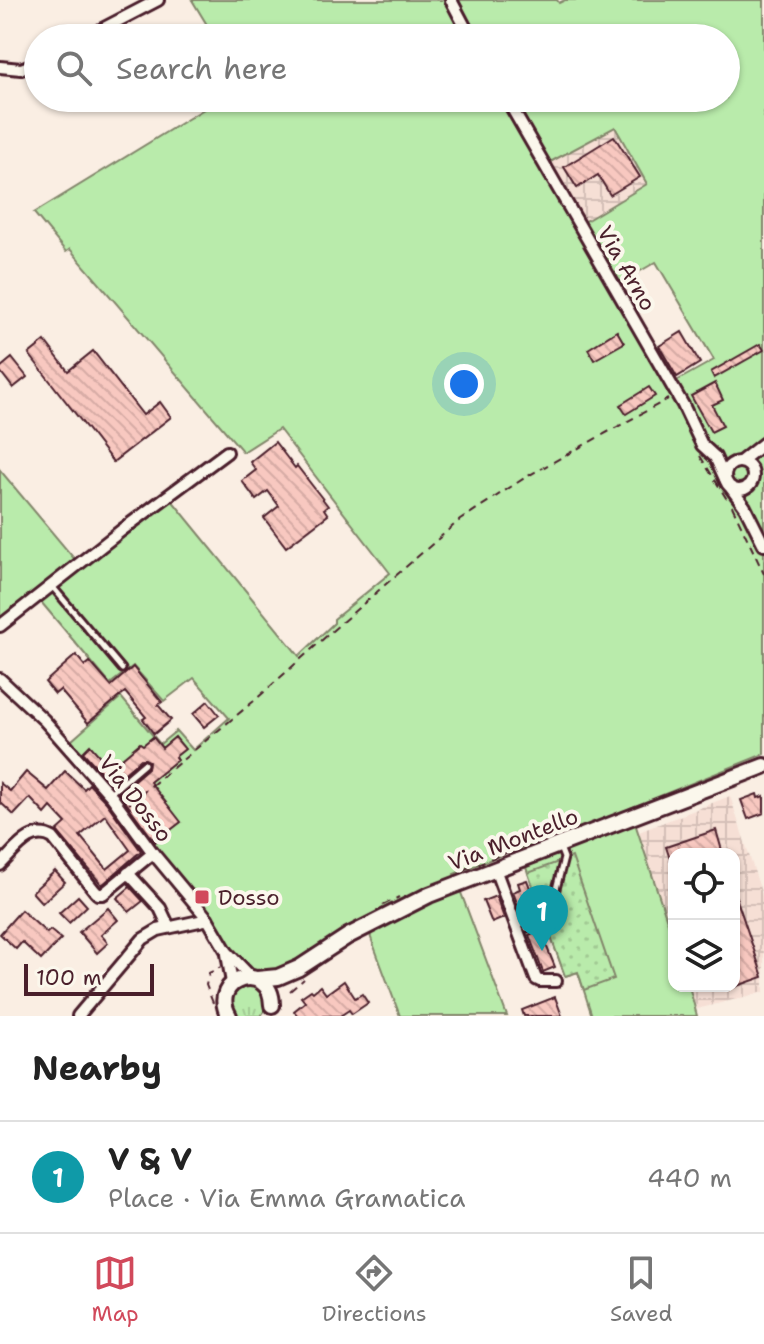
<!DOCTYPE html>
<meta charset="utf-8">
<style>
:root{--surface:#fff;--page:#f2f2f2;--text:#222;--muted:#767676;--line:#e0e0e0;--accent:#d1495b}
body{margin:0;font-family:"Shantell Sans",sans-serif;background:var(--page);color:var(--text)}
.controls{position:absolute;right:24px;bottom:24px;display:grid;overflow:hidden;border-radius:16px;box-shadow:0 2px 6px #0004}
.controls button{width:72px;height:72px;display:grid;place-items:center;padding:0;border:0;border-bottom:2px solid var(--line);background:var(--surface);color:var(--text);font:40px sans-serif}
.scale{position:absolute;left:24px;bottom:20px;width:130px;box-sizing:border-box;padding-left:8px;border:4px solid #4a1f2b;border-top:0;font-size:22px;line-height:28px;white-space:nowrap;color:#4a1f2b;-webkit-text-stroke:6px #fbf7ec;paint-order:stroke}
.you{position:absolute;left:464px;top:384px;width:28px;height:28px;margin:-20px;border:6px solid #fff;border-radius:50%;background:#1a73e8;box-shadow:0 0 0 12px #1a73e833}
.badge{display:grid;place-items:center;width:52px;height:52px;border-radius:50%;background:var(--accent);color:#fff;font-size:26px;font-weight:700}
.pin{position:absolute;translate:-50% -66px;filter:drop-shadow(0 2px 4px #0008)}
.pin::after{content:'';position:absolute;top:42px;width:28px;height:24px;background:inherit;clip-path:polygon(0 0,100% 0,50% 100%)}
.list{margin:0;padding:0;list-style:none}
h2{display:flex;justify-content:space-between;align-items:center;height:104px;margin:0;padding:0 32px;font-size:34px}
h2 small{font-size:26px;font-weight:400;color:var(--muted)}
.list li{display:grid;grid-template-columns:52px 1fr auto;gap:24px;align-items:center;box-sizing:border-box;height:112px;padding:0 32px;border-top:2px solid var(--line)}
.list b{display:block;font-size:30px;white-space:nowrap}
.list p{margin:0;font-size:26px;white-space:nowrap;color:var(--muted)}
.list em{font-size:26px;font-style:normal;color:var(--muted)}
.icon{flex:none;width:44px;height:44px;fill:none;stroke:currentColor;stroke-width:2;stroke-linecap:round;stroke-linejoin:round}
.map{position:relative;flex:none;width:764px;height:1016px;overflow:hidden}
.search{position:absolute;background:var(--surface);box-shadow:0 2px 6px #0004;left:24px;right:24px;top:24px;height:88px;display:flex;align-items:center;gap:20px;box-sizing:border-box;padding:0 28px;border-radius:44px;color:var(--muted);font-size:30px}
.sheet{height:216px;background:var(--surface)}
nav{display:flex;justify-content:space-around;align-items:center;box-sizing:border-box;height:112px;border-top:2px solid var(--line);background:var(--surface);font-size:22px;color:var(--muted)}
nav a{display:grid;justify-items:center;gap:4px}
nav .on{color:var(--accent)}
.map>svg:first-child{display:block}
.industrial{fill:url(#industrial-grid)}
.grass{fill:url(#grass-tufts);stroke:#82856b;stroke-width:2}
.park{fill:#b9ebab;stroke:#82856b;stroke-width:2;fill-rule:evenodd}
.garden{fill:url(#garden-dots);stroke:#82856b;stroke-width:2}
.building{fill:url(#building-back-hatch);stroke:#4a1f2b;stroke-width:2;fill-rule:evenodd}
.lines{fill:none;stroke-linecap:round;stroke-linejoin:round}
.lane-casing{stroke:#4a1f2b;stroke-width:11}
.street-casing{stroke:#4a1f2b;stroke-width:16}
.secondary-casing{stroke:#4a1f2b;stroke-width:20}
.path{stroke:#4a1f2b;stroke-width:2;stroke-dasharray:8 6;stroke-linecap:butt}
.lane{stroke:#fbf7ec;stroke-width:5}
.street{stroke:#fbf7ec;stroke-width:10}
.secondary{stroke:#fbf7ec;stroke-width:14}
.poi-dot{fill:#d1495b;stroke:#fbf7ec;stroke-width:3}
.labels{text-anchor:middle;stroke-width:8;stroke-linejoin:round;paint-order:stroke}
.street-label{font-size:22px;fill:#4a1f2b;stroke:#fbf7ec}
.poi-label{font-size:22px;fill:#4a1f2b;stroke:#fbf7ec;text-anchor:start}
</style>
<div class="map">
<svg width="764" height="1016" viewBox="0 0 764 1016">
<defs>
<pattern id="industrial-grid" width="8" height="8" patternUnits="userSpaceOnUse" patternTransform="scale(2)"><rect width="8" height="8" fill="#f6dfd5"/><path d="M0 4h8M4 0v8" fill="none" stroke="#d4bfb7"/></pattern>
<pattern id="grass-tufts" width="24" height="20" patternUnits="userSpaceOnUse" patternTransform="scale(2)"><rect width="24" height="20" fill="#b9ebab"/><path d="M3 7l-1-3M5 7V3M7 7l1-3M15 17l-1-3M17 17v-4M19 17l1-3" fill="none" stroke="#a1c993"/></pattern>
<pattern id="garden-dots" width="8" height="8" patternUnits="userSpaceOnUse" patternTransform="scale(2)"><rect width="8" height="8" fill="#b9ebab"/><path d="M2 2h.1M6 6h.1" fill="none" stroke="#a1c993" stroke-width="1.8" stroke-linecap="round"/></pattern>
<pattern id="building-back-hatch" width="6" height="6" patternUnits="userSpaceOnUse" patternTransform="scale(2)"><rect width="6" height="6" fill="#f8c8c0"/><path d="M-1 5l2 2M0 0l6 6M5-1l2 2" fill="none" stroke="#d6aba5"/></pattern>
</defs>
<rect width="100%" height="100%" fill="#faeee3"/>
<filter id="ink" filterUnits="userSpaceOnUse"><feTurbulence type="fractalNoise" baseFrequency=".0125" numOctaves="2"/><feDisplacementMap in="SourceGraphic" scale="16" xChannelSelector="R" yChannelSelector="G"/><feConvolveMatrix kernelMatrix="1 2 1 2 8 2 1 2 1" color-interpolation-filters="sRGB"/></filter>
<g filter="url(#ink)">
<!-- industrial -->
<g class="industrial">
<polygon points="615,127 648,183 584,222 551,167 552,161"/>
<polygon points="730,796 764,901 764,992 697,1009 689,986 734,986 734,854 674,854 674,940 639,832"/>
</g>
<!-- grass -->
<polygon class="grass" points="240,983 261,986 267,1007 261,1016 236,1016 232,1011 230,996"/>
<!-- park -->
<path class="park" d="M192,0H557L559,3L565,0H764V754L630,808L674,941V986H689L697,1016H592L578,972L565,976L519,848L454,874L507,1016H400L371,938L368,920L264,990L240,960L215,922L162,860L126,809L153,789L149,784L122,806L71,746L73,744L71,741L121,697L160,744L176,731L193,750L229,718L194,678L164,701L133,666L110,684L36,596L0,624V470L81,567L171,499L299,656L334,623V619L390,573L279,429L243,452L70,249L66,252L34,213L222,98H726V38H215ZM615,127L647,184L584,222L551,167L552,161ZM656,262L714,360L673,383L618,284Z"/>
<!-- garden -->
<polygon class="garden" points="572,857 614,979 584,990 578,972 565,976 528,873"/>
<!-- building -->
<g class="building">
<polygon points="614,136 640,177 610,195 598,175 577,188 564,167"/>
<polygon points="617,331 624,343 594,360 588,349"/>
<polygon points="682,332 700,363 677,377 659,346"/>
<polygon points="45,341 68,371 93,351 143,415 160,402 171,417 113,462 29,354"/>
<polygon points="760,344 764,350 714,378 711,372"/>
<polygon points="12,358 27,377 13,388 0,371 0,368"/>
<polygon points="715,383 723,400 712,405 723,426 711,432 691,396"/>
<polygon points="649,387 655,396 626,414 620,405"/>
<polygon points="275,442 295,468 297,466 328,506 324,509 328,515 286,547 264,518 279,506 268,491 256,500 242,481 256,470 250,462"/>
<polygon points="76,655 85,666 90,662 111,686 133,667 162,702 158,705 171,720 154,734 143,719 146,717 125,692 88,723 60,690 55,694 45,682"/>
<polygon points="208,701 219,715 204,727 193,714"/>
<polygon points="153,737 162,748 175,737 185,749 175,757 177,760 150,782 181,822 155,842 119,793 148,768 149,761 145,759 141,759 112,784 83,752 90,745 110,768 140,743 143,745"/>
<path d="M65,771L84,789L89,784L106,802L141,851L102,885L57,831L66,823L51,807L45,814L30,798L14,815L0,802V783L10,791L26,772L48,790ZM105,815L130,850L107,869L80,836Z"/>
<polygon points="757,794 758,798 764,796 764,813 748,819 741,800"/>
<polygon points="716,830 723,854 674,854 673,868 666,847"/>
<polygon points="55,871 65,882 42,903 32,892"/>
<polygon points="527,880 540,915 524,922 513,892 520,889 518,883"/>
<polygon points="130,887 143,901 129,912 117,898"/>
<polygon points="734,891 763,977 734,987"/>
<polygon points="78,896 87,906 69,923 59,913"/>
<polygon points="496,896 504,918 492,923 483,901"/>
<polygon points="108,908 118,920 101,935 108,943 97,953 79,932"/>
<polygon points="21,910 47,933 50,930 61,939 41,960 22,942 16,949 0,934"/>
<polygon points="540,930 555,967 543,972 529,935"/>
<polygon points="344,981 355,998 362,994 368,1003 352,1014 349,1010 340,1016 298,1016 294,1011 305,1002 301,997 311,990 313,992 320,986 326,994"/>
<polygon points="555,997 562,1016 524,1016 522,1010"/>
</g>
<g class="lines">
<defs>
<g id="lane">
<polyline points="51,585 122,669"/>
<polyline points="109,794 144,764"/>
<polyline points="527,928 548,920 564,858 559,845"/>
</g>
<g id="street">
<polyline points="451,0 471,38"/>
<polyline points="85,38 158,0"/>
<polyline points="0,67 21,69 38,62"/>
<polyline points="506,98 683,405 702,445 715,457 725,479"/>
<circle cx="739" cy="476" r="14"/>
<polyline points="740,462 764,443"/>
<polyline points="731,488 745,507 764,545"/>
<polyline points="0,626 122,530 227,452"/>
<polyline points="0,679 44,720 112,797 153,853 207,918 227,952 251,977"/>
<path d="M0,865C15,851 31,825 53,838L95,891L98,894H103L153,853"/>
<polyline points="495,869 536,979 540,981 556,981"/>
<polyline points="128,873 160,908 169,927"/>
<polyline points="227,954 232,983"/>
<polyline points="78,1016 143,939 158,930 204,920 207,918"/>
</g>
<g id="secondary">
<polyline points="257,979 278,977 299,968 348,936 429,895 764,766"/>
<path d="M229,1016C207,978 271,959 272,1005"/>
</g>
</defs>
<!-- lane casing -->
<use href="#lane" class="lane-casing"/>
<!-- street casing -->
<use href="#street" class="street-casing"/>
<!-- secondary casing -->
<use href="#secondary" class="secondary-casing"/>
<!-- path -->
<g class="path">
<polyline points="700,456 728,501"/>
<polyline points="732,506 764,574"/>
<polyline points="129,804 254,701 341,623 460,520 526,477 668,399"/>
<polyline points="464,869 536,841"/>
<polyline points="383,905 399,897"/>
<polyline points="290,991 304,979"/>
<polyline points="213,1003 206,985 209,973 221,967"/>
</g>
<!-- lane -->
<use href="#lane" class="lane"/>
<!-- street -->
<use href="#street" class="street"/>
<!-- secondary -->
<use href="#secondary" class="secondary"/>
</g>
</g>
<!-- markers -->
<rect class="poi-dot" x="194" y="889" width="16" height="16" rx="4"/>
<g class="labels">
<!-- street labels -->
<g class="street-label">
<text transform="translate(627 268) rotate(60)" y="8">Via Arno</text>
<text transform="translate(136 798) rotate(52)" y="8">Via Dosso</text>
<text transform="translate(513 839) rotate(-21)" y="8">Via Montello</text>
</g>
<!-- poi labels -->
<g class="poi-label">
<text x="218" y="905">Dosso</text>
</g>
</g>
</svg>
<div class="controls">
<button><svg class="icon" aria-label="locate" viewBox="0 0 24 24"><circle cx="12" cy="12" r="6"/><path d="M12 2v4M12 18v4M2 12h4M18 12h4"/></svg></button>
<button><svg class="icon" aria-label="layers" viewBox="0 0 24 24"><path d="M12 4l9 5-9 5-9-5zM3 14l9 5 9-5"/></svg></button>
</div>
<div class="scale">100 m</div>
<div class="you"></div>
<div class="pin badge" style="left:542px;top:951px;background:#0f9aa8">1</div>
<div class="search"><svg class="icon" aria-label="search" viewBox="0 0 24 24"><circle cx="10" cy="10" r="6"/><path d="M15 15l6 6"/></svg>Search here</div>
</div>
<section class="sheet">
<h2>Nearby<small></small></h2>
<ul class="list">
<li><span class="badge" style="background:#0f9aa8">1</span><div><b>V &amp; V</b><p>Place · Via Emma Gramatica</p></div><em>440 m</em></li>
</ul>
</section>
<nav>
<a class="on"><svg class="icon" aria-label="map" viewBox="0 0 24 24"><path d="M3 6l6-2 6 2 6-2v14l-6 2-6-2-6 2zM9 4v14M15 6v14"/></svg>Map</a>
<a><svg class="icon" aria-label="directions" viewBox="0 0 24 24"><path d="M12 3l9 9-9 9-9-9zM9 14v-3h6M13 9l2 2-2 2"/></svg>Directions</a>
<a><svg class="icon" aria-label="saved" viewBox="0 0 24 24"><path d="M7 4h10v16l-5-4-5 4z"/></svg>Saved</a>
</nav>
